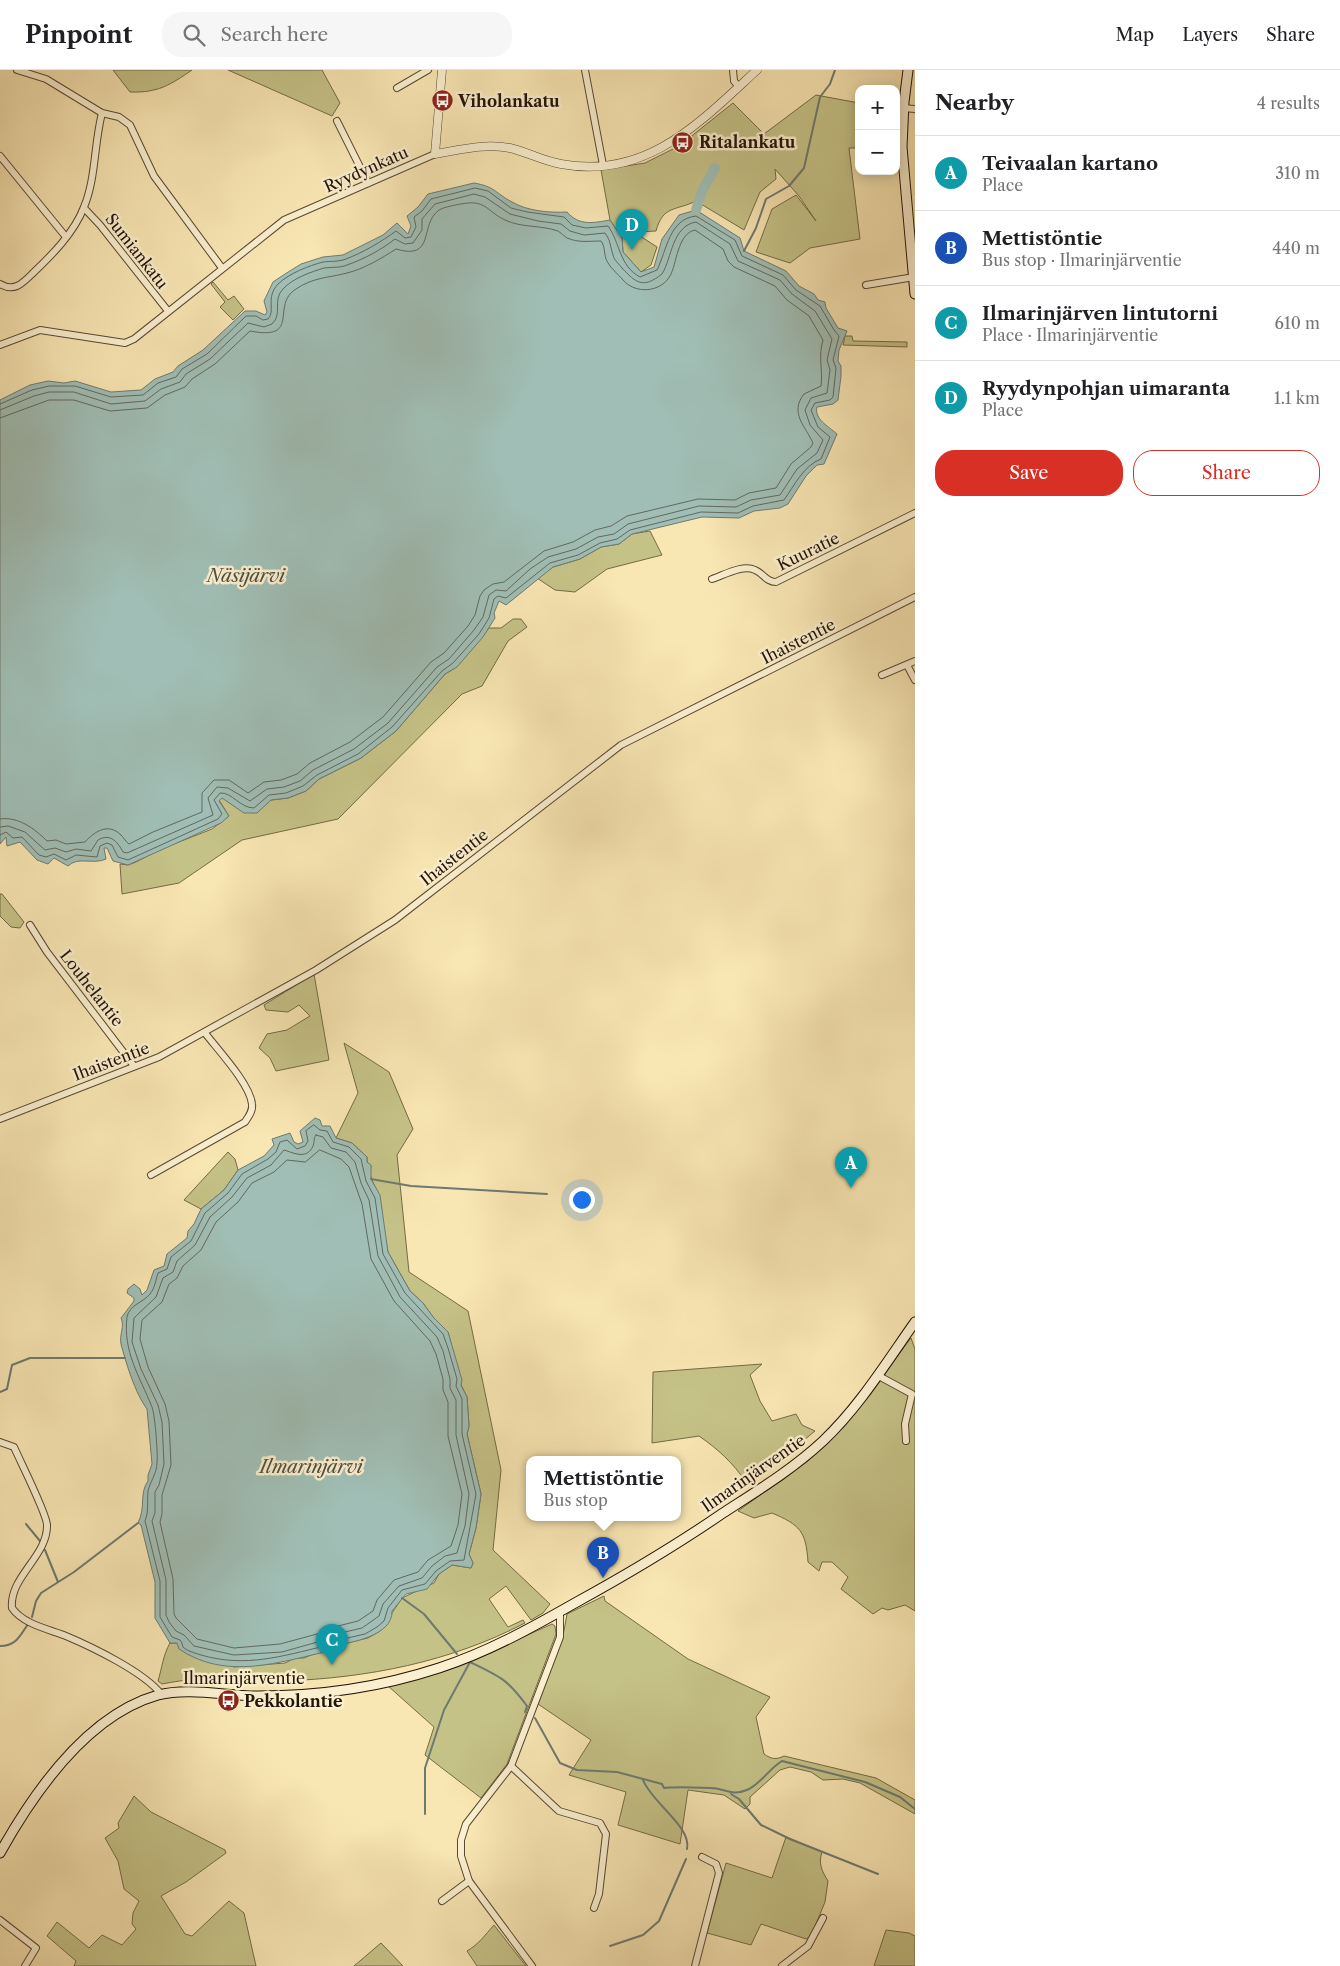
<!DOCTYPE html>
<meta charset="utf-8">
<style>
:root{--surface:#fff;--page:#f6f6f6;--text:#202124;--muted:#757577;--line:#e0e0e0;--accent:#d93025}
body{margin:0;font-family:"Libre Caslon Text",serif;background:var(--page);color:var(--text)}
.controls{position:absolute;right:15px;top:15px;display:grid;overflow:hidden;border-radius:10px;box-shadow:0 2px 12px #0003}
.controls button{width:45px;height:45px;display:grid;place-items:center;padding:0;border:0;border-bottom:1px solid var(--line);background:var(--surface);color:var(--text);font:25px sans-serif}
.you{position:absolute;left:581px;top:1129px;width:18px;height:18px;margin:-12px;border:4px solid #fff;border-radius:50%;background:#1a73e8;box-shadow:0 0 0 8px #1a73e833}
.badge{display:grid;place-items:center;width:32px;height:32px;border-radius:50%;background:var(--accent);color:#fff;font-size:16px;font-weight:700}
.pin{position:absolute;translate:-50% -41px;filter:drop-shadow(0 1px 2px #0008)}
.pin::after{content:'';position:absolute;top:26px;width:18px;height:15px;background:inherit;clip-path:polygon(0 0,100% 0,50% 100%)}
.popup{position:absolute;left:526px;top:1386px;width:155px;height:65px;box-sizing:border-box;display:grid;place-content:center;border-radius:10px;background:var(--surface);filter:drop-shadow(0 1px 4px #0005);font-size:16px;white-space:nowrap;color:var(--muted)}
.popup b{font-size:19px;color:var(--text)}
.popup::after{content:'';position:absolute;left:50%;top:100%;margin-left:-10px;border:10px solid transparent;border-top-color:var(--surface)}
.list{margin:0;padding:0;list-style:none}
h2{display:flex;justify-content:space-between;align-items:center;height:65px;margin:0;padding:0 20px;font-size:21px}
h2 small{font-size:16px;font-weight:400;color:var(--muted)}
.list li{display:grid;grid-template-columns:32px 1fr auto;gap:15px;align-items:center;box-sizing:border-box;height:75px;padding:0 20px;border-top:1px solid var(--line)}
.list b{display:block;font-size:19px;white-space:nowrap}
.list p{margin:0;font-size:16px;white-space:nowrap;color:var(--muted)}
.list em{font-size:16px;font-style:normal;color:var(--muted)}
.actions{display:flex;gap:10px;padding:15px 20px}
.actions a{flex:1;padding:11px 0;border:1px solid var(--accent);border-radius:20px;text-align:center;font-size:18px;color:var(--accent)}
.actions .main{background:var(--accent);color:#fff}
.icon{flex:none;width:28px;height:28px;fill:none;stroke:currentColor;stroke-width:2;stroke-linecap:round;stroke-linejoin:round}
.map{position:relative;flex:none;width:915px;height:1896px;overflow:hidden}
header{display:flex;align-items:center;gap:30px;box-sizing:border-box;height:70px;padding:0 25px;background:var(--surface);border-bottom:1px solid var(--line)}
header strong{font-size:24px}
nav{display:flex;gap:28px;margin-inline-start:auto;font-size:18px}
.search{width:350px;height:45px;background:var(--page);display:flex;align-items:center;gap:12px;box-sizing:border-box;padding:0 18px;border-radius:20px;color:var(--muted);font-size:19px}
main{display:flex}
aside{flex:1;background:var(--surface)}
.map>svg:first-child{display:block}
.green{fill:#c5c287;stroke:#746a47}
.water{fill:#a0beb5;stroke:#6e7a6f}
.lines{fill:none;stroke-linecap:round;stroke-linejoin:round}
.shore{stroke:#62685e;stroke-width:1}
.stream{stroke:#6e7a6f;stroke-width:2}
.river{stroke:#a0beb5;stroke-width:10}
.minor-casing{stroke:#594832;stroke-width:8}
.tertiary-casing{stroke:#594832;stroke-width:9}
.secondary-casing{stroke:#241307;stroke-width:11}
.minor{stroke:#faefce;stroke-width:6}
.tertiary{stroke:#faefce;stroke-width:8}
.secondary{stroke:#faefce;stroke-width:9}
.labels{text-anchor:middle;stroke-width:5;stroke-linejoin:round;paint-order:stroke}
.poi-label{font-size:16px;font-weight:bold;fill:#241307;stroke:#faefce;text-anchor:start}
.street-label{font-size:16px;fill:#241307;stroke:#faefce}
.water-label{font-size:18px;font-style:italic;fill:#4f4f44;stroke:#faefce}
</style>
<header>
<strong>Pinpoint</strong>
<div class="search"><svg class="icon" aria-label="search" viewBox="0 0 24 24"><circle cx="10" cy="10" r="6"/><path d="M15 15l6 6"/></svg>Search here</div>
<nav><a>Map</a><a>Layers</a><a>Share</a></nav>
</header>
<main>
<div class="map">
<svg width="915" height="1896" viewBox="0 0 915 1896">
<rect width="100%" height="100%" fill="#f8e6b3"/>
<filter id="stains"><feTurbulence type="fractalNoise" baseFrequency=".004" numOctaves="4"/><feColorMatrix values="0 0 0 0 .2 0 0 0 0 .09 0 0 0 0 .02 0 0 0 .5 -.17"/></filter>
<radialGradient id="worn" r=".72"><stop offset=".6" stop-color="#630" stop-opacity="0"/><stop offset="1" stop-color="#630" stop-opacity=".3"/></radialGradient>
<!-- green -->
<g class="green">
<path d="M113,0H192C170,15 158,23 130,22Z"/>
<polygon points="228,0 322,0 340,33 332,46"/>
<path d="M816,25L859,33V78H849L860,169L810,178L790,193L756,182L772,139L796,125L816,151L799,126L775,99L776,109L760,122L744,160L696,131C676,141 663,135 656,161L634,162L657,177L651,195L641,202L623,182L622,168L610,150L601,100L645,93L679,76L733,33L764,64Z"/>
<polygon points="213,212 228,230 234,226 244,239 233,250 220,237 225,232 211,214"/>
<polygon points="845,266 852,266 853,271 907,272 907,277 843,275"/>
<polygon points="650,461 662,485 607,499 575,522 555,520 537,508 553,497 580,489 601,477 619,474 632,464"/>
<polygon points="513,549 521,549 527,557 508,571 482,616 462,624 338,749 242,770 179,813 122,824 120,794 128,795 136,792 161,779 212,759 229,746 219,730 222,727 234,736 262,736 271,730 288,728 306,721 319,709 361,688 396,661 445,604 455,598 489,558 501,558"/>
<polygon points="0,824 2,824 24,852 20,858 11,857 0,846"/>
<polygon points="314,904 329,990 276,1001 270,988 259,978 267,964 287,960 310,946 299,935 288,942 266,940 264,935"/>
<path d="M344,973L389,1002L413,1059L397,1085L409,1202L468,1241L501,1400L493,1480L550,1534L543,1543L531,1550L506,1516L489,1529L508,1557L523,1550L525,1553C450,1592 368,1608 283,1611C268,1611 253,1608 238,1608C213,1607 187,1609 162,1614L158,1611C162,1598 163,1585 170,1573H177L234,1597L285,1593L295,1588H304L332,1576L368,1568L380,1561L402,1528L434,1513L439,1504L452,1495L471,1498L473,1493L469,1484L476,1458L481,1424L467,1364L469,1356L467,1327L461,1315L448,1262L433,1247L423,1233L410,1221L388,1182L376,1121L370,1104L371,1096L367,1092V1087L352,1073L336,1068L358,1023Z"/>
<polygon points="228,1082 235,1089 238,1100 224,1120 201,1139 184,1130"/>
<path d="M911,1268L915,1279V1541L905,1535L888,1540L882,1538L873,1544L841,1519L848,1507L832,1492H822L819,1501L808,1492C806,1461 800,1455 772,1443L754,1448L738,1441L808,1391L845,1356Z"/>
<path d="M762,1294L750,1305L760,1331L772,1351L796,1344L802,1355L815,1361L780,1390L746,1412C732,1392 719,1380 699,1366L652,1373L653,1302Z"/>
<path d="M604,1526L605,1531L688,1589L770,1627L756,1647L764,1684C771,1689 776,1690 784,1686L876,1708L915,1730V1744L860,1713L843,1709L823,1710L811,1702L790,1697L780,1700L750,1727V1734L745,1739L724,1725L688,1720L680,1774L618,1755L626,1722L569,1705L591,1670L538,1634L563,1566L567,1544Z"/>
<polygon points="552,1554 555,1556 556,1564 507,1694 481,1728 425,1685 434,1657 388,1616 485,1584"/>
<polygon points="134,1726 151,1742 225,1780 226,1783 186,1812 161,1826 185,1864 192,1866 229,1831 244,1843 256,1896 74,1896 76,1891 47,1866 57,1852 89,1878 102,1865 122,1875 136,1859 132,1854 133,1843 139,1831 124,1819 118,1791 105,1768 119,1758 118,1753"/>
<path d="M786,1767L822,1782C818,1794 822,1801 828,1811L825,1832L811,1866L806,1869L761,1854L751,1875L707,1863L726,1793L772,1808Z"/>
<path d="M494,1855L526,1896H477L467,1881C479,1874 485,1865 494,1855Z"/>
<polygon points="886,1860 909,1863 915,1866 915,1896 874,1896"/>
<polygon points="381,1873 403,1896 354,1896"/>
</g>
<!-- water -->
<g class="water">
<path d="M474,113C496,117 495,123 512,132C527,141 550,143 567,142C579,156 593,153 610,150L622,168L623,182L641,202L654,197L662,169L679,145L696,140L740,168L744,181L786,201L799,216L814,224L818,230L825,232L826,238L838,258L847,261L839,280L838,291L841,296V306L838,330L833,334L817,337C814,349 828,356 837,364L824,394L817,395L806,406L788,434L780,438L754,441L739,448L702,447L632,464L619,474L601,477L580,489L553,497L506,535L499,531L494,543L495,548L483,567L457,597L445,604L396,661L361,688L319,709L306,721L288,728L271,730L257,743H244L222,728L219,731L229,746L221,753L128,795L113,791L107,778H104L106,789C93,795 78,786 68,796L54,788L48,794L37,790L20,772L7,776L6,767L0,774V330L30,315L48,311L64,313L75,311L111,322L141,320L155,309L173,302L178,296L203,280L245,241H256L265,245L267,242L264,231L273,212L285,204L301,194L323,187L343,185L383,165L397,153L408,164L411,156L407,146L418,137L428,124Z"/>
<path d="M315,1048L320,1050L322,1056H330L336,1068L352,1073L367,1087V1092L371,1095V1109L380,1125L388,1182L410,1221L423,1233L433,1247L448,1262L462,1310L461,1315L467,1327L469,1356L467,1364L481,1424L476,1458L469,1484L473,1493L471,1498L452,1495L439,1504L427,1519L406,1524L392,1541C393,1566 350,1573 332,1576L329,1581C280,1592 226,1611 179,1579L177,1573H170L155,1548V1512L141,1455L138,1453C146,1437 139,1423 148,1411V1405L152,1394L147,1339C135,1323 126,1293 121,1274C119,1265 125,1256 121,1248L134,1231V1228L127,1223L128,1219L134,1214L140,1219L142,1225L147,1220L154,1200L164,1196L167,1184L187,1168L188,1161L194,1154L201,1139L224,1120L238,1100L264,1086L274,1075L272,1069L290,1063L294,1072L298,1074L303,1072L300,1061Z"/>
</g>
<g class="lines">
<!-- shore -->
<g class="shore">
<path d="M0,334L32,320L49,316H75L111,327L143,325L158,313L176,307L182,299L207,284L246,246H256L263,250L268,249C276,241 265,228 278,214C290,203 308,196 323,192C330,191 338,192 346,189C364,182 381,172 396,161L405,168L411,167L416,157L414,147L422,141L431,129L475,118L488,121L511,138L527,142L564,147L572,155L586,158L608,156C620,172 619,196 640,207L657,200C667,180 669,149 696,146L735,170L742,186L783,205L796,220L820,236L834,260L839,266L833,290L836,298L833,327L830,330L815,333L811,340L818,357L830,367L821,389C804,395 794,416 784,430L753,436L738,443L701,442L630,460L617,469L600,473L578,485L550,493L506,528L498,526L494,529L489,548L479,564L453,593L442,601L392,657L358,684L317,705L303,716L286,723L269,725L254,738C240,738 232,722 220,723L214,730L222,744L218,749L128,790L118,787L112,775L107,773L100,776L97,787L76,785L66,790L54,784L46,787L39,785L22,767L13,768L6,762L0,765"/>
<path d="M0,340L34,326L49,322H74L111,334L145,331L161,319L180,312L186,304L210,289L248,253L264,257L272,254C283,244 272,230 283,219C293,208 311,202 324,198C332,197 340,198 347,195C364,189 381,180 395,169L405,174L413,173L422,160V149L435,134L474,124L485,127L510,144L538,151L561,154L570,161L584,165L605,163C611,171 610,176 613,185C614,190 619,194 622,198C636,213 643,219 662,204C672,188 672,156 696,152L730,174L738,191L780,210L792,224L815,241L832,269L827,290L830,300L827,323L811,328L805,340L810,355L823,370L817,383L797,399L780,425L751,430L736,437L699,436L628,454L614,464L598,467L576,479L548,487L530,499L506,521L496,520L489,525L483,547L474,560L449,589L437,597L388,653L354,679L313,700L300,711L284,717L267,719L250,731L228,718L217,717L208,728L213,745L127,783L123,782C117,771 110,763 98,770L91,781L76,779L66,782L55,778L45,780L25,762L8,756L0,757"/>
<path d="M0,348L49,330H74L110,341L147,338L165,325L185,317L192,309L215,294L250,261C302,271 270,235 296,219C314,207 328,208 347,203C364,199 382,188 396,179C436,191 419,154 439,140C444,137 455,135 461,134C486,129 486,141 505,150C522,158 541,155 558,161C561,163 564,166 567,168C579,173 589,171 601,171C605,176 604,183 606,189C609,197 618,204 623,210C635,224 660,223 670,206C677,194 677,164 695,160L723,179L728,191L734,197L775,216L787,230L809,246L823,270C818,286 823,300 821,316L804,324C789,343 806,357 813,373L811,377L791,394L776,418L749,423L735,430L698,429L627,446L611,456L595,460L573,472L544,481L504,512L493,514L484,520L480,526L475,545L468,556L444,583L431,592L383,647L350,672L310,693L297,704L281,710L264,712L248,723L229,710H214L202,723V742L153,762L129,774C126,772 124,768 121,765C108,752 94,762 85,772L66,774L56,770L47,771C35,759 18,746 0,749"/>
<path d="M314,1055L320,1060L327,1061L333,1072L349,1077L361,1089L366,1111L375,1128L383,1184L405,1223L443,1264L448,1278L457,1309L456,1316L462,1329V1364L476,1424L464,1490L450,1491L436,1501L425,1514L402,1520L388,1538L384,1551L377,1557L365,1564L330,1572L325,1576C282,1586 246,1598 201,1585C195,1583 187,1581 183,1577C182,1574 182,1572 180,1570L172,1567L160,1547V1511L145,1451C149,1441 147,1432 148,1421C150,1412 157,1403 157,1393C158,1383 155,1345 152,1337C139,1305 123,1282 127,1247C129,1235 144,1232 150,1224C155,1218 156,1209 158,1203L167,1199L171,1187L191,1171L205,1143L228,1123L242,1104L268,1089L276,1082L280,1072L287,1070L297,1079L305,1076L308,1071L306,1061Z"/>
<path d="M316,1065L323,1067L331,1078L346,1082L355,1092L361,1113L369,1130L378,1186L400,1227L437,1267L443,1281L450,1309V1318L456,1330V1365L469,1424L465,1456L457,1483L445,1486L432,1496L422,1508L399,1516L383,1534L379,1546L362,1558L328,1566L321,1571L282,1582L234,1585L194,1576L184,1565L176,1561L169,1552L166,1545V1510L152,1451L155,1443V1422L159,1415L164,1394L162,1352L158,1335L141,1299L132,1272L134,1248L156,1227L163,1208L173,1202L177,1191L195,1175L210,1147L232,1127L247,1108L271,1095L284,1080C294,1083 307,1090 313,1076C315,1071 313,1069 316,1065Z"/>
<polygon points="320,1080 341,1089 349,1097 362,1134 371,1189 394,1231 430,1271 436,1284 443,1309 443,1320 448,1332 448,1366 462,1424 458,1455 451,1476 428,1490 418,1502 394,1510 377,1530 373,1541 358,1551 326,1559 317,1564 280,1574 234,1578 197,1569 176,1548 174,1544 173,1509 160,1452 162,1444 162,1425 171,1395 169,1351 165,1334 148,1297 140,1269 142,1250 162,1232 169,1214 177,1208 183,1196 201,1180 216,1152 238,1132 252,1113 274,1102 287,1090 305,1092"/>
</g>
<!-- stream -->
<g class="stream">
<polyline points="744,181 756,158 766,129 789,116 804,98 820,27 830,14 835,0"/>
<polyline points="371,1109 411,1116 547,1124"/>
<polyline points="0,1322 7,1319 12,1295 30,1288 125,1288"/>
<polyline points="26,1454 40,1471"/>
<polyline points="45,1480 58,1512"/>
<polyline points="402,1528 424,1544 457,1584"/>
<polyline points="32,1547 36,1531 41,1523 74,1502 138,1453"/>
<path d="M0,1576C16,1576 20,1566 28,1554"/>
<path d="M535,1648L560,1693L577,1700L617,1702L662,1714L664,1718C668,1717 715,1717 719,1719C730,1722 736,1725 749,1719C761,1713 769,1699 782,1691L865,1712L900,1727L915,1739"/>
<path d="M643,1710C652,1733 692,1757 687,1779"/>
<polyline points="731,1724 739,1729 761,1755 790,1769 878,1804"/>
<path d="M425,1744V1698L444,1640L470,1592C501,1607 507,1609 527,1636L525,1642"/>
<polyline points="610,1876 643,1865 659,1851 686,1789"/>
</g>
<!-- river -->
<polyline class="river" points="696,140 702,121 715,98"/>
<defs>
<g id="minor">
<polyline points="17,0 46,9 102,43 119,47 130,55 154,106 222,198"/>
<polyline points="585,0 603,95"/>
<polyline points="733,0 734,11 739,17"/>
<polyline points="397,18 428,0"/>
<polyline points="903,38 915,39"/>
<polyline points="337,51 368,113"/>
<polyline points="0,86 66,167"/>
<polyline points="84,138 100,155 168,241"/>
<path d="M0,214C14,222 22,214 32,204C52,185 74,163 84,137C96,108 94,74 102,43"/>
<polyline points="866,215 914,207"/>
<polyline points="0,275 40,260 125,273 134,269 284,150 435,84"/>
<path d="M712,509C724,505 743,494 755,500C763,503 766,512 776,512L915,443"/>
<polyline points="907,595 915,610"/>
<polyline points="882,605 915,591"/>
<polyline points="30,855 47,882 134,996"/>
<polyline points="0,1049 159,987 316,900 395,850 621,675 915,527"/>
<path d="M151,1105L245,1052C249,1046 253,1041 252,1034C250,1014 218,980 205,963"/>
<polyline points="877,1305 912,1324 905,1354 906,1371"/>
<path d="M0,1372L14,1377C20,1391 47,1444 47,1455C48,1486 9,1507 12,1538C23,1554 48,1559 66,1566C92,1577 144,1602 161,1624"/>
<polyline points="511,1696 559,1741 600,1753 606,1764 599,1824 594,1838"/>
<polyline points="442,1831 469,1811"/>
<polyline points="0,1850 36,1878 25,1896"/>
<polyline points="532,1896 469,1811 461,1786 461,1770 466,1754 511,1696 560,1567 560,1542"/>
<polyline points="695,1896 719,1803 716,1794 702,1787"/>
<polyline points="782,1896 808,1876 823,1848"/>
</g>
<path id="tertiary" d="M442,0L435,84C459,80 485,73 510,78C527,82 543,91 561,94C647,110 700,52 757,0"/>
<g id="secondary">
<polyline points="908,0 904,32 902,77 915,224"/>
<path d="M0,1783C34,1722 87,1645 158,1625C189,1617 226,1626 258,1626C319,1626 381,1617 439,1598C488,1582 531,1558 575,1533C626,1505 675,1476 723,1443C757,1421 793,1399 823,1371C859,1337 886,1293 915,1252"/>
</g>
</defs>
<!-- minor casing -->
<use href="#minor" class="minor-casing"/>
<!-- tertiary casing -->
<use href="#tertiary" class="tertiary-casing"/>
<!-- secondary casing -->
<use href="#secondary" class="secondary-casing"/>
<!-- minor -->
<use href="#minor" class="minor"/>
<!-- tertiary -->
<use href="#tertiary" class="tertiary"/>
<!-- secondary -->
<use href="#secondary" class="secondary"/>
</g>
<!-- icons -->
<defs>
<symbol id="bus-disc" viewBox="-11 -11 22 22"><circle r="9.5" fill="#8f2418" stroke="#faefce"/><path d="M-5-6H5V4H4V6H2V4H-2V6H-4V4H-5ZM-3.5-4V0h7V-4ZM-3.5 1.2v1.5H-2V1.2ZM2 1.2v1.5H3.5V1.2Z" fill="#fff"/></symbol>
</defs>
<g fill-rule="evenodd">
<use href="#bus-disc" x="430" y="18" width="25" height="25"/>
<use href="#bus-disc" x="670" y="60" width="25" height="25"/>
<use href="#bus-disc" x="216" y="1618" width="25" height="25"/>
</g>
<g class="labels">
<!-- poi labels -->
<g class="poi-label">
<text x="458" y="37">Viholankatu</text>
<text x="699" y="78">Ritalankatu</text>
<text x="244" y="1637">Pekkolantie</text>
</g>
<!-- street labels -->
<g class="street-label">
<text transform="translate(366 99) rotate(-24)" y="6">Ryydynkatu</text>
<text transform="translate(137 181) rotate(52)" y="6">Sumiankatu</text>
<text transform="translate(808 481) rotate(-26)" y="6">Kuuratie</text>
<text transform="translate(798 571) rotate(-27)" y="6">Ihaistentie</text>
<text transform="translate(454 787) rotate(-38)" y="6">Ihaistentie</text>
<text transform="translate(92 918) rotate(52)" y="6">Louhelantie</text>
<text transform="translate(111 991) rotate(-21)" y="6">Ihaistentie</text>
<text transform="translate(753 1403) rotate(-35)" y="6">Ilmarinjärventie</text>
<text x="244" y="1614">Ilmarinjärventie</text>
</g>
<!-- water labels -->
<g class="water-label">
<text x="246" y="512">Näsijärvi</text>
<text x="311" y="1403">Ilmarinjärvi</text>
</g>
</g>
<rect width="100%" height="100%" filter="url(#stains)"/>
<rect width="100%" height="100%" fill="url(#worn)"/>
</svg>
<div class="controls">
<button>+</button>
<button>−</button>
</div>
<div class="you"></div>
<div class="pin badge" style="left:851px;top:1118px;background:#0f9aa8">A</div>
<div class="pin badge" style="left:603px;top:1508px;background:#1a4fb4">B</div>
<div class="popup"><b>Mettistöntie</b>Bus stop</div>
<div class="pin badge" style="left:332px;top:1595px;background:#0f9aa8">C</div>
<div class="pin badge" style="left:632px;top:180px;background:#0f9aa8">D</div>
</div>
<aside>
<h2>Nearby<small>4 results</small></h2>
<ul class="list">
<li><span class="badge" style="background:#0f9aa8">A</span><div><b>Teivaalan kartano</b><p>Place</p></div><em>310 m</em></li>
<li><span class="badge" style="background:#1a4fb4">B</span><div><b>Mettistöntie</b><p>Bus stop · Ilmarinjärventie</p></div><em>440 m</em></li>
<li><span class="badge" style="background:#0f9aa8">C</span><div><b>Ilmarinjärven lintutorni</b><p>Place · Ilmarinjärventie</p></div><em>610 m</em></li>
<li><span class="badge" style="background:#0f9aa8">D</span><div><b>Ryydynpohjan uimaranta</b><p>Place</p></div><em>1.1 km</em></li>
</ul>
<div class="actions"><a class="main">Save</a><a>Share</a></div>
</aside>
</main>
